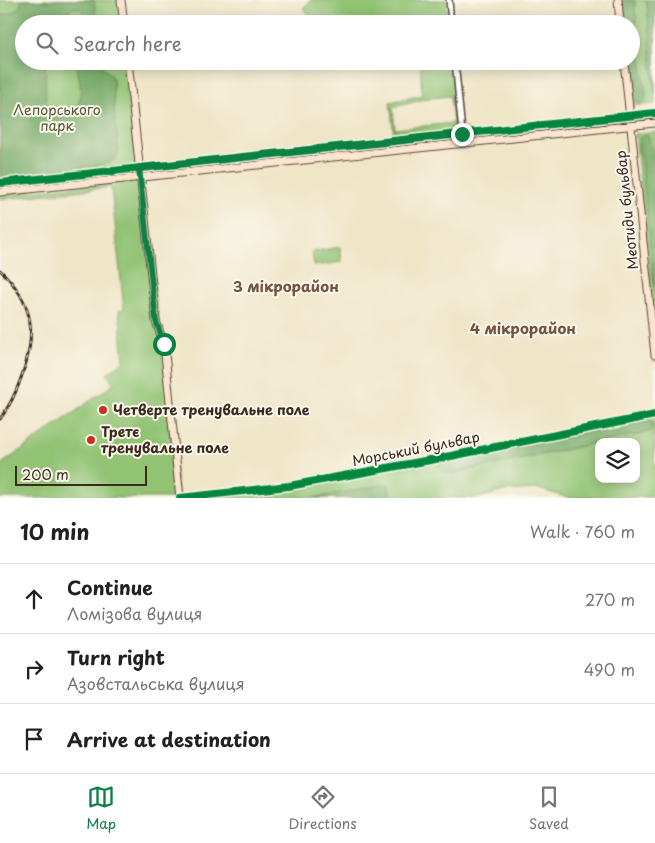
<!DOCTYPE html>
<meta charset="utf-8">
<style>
:root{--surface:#fff;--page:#f6f6f6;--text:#202124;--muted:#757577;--line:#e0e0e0;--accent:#0b8043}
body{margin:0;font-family:"Playpen Sans",sans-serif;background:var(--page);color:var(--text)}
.controls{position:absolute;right:15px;bottom:15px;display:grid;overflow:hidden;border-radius:10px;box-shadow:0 2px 12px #0003}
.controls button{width:45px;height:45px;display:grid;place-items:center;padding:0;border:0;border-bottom:1px solid var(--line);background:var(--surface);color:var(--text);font:25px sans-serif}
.scale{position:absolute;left:15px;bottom:12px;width:132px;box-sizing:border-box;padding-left:5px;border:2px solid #3b2a1e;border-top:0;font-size:14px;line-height:18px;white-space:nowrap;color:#3b2a1e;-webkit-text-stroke:4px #fbf7ec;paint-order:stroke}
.stop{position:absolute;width:15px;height:15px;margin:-11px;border:4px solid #0b8043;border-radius:50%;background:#fff}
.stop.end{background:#0b8043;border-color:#fff;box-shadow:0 1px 5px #0008}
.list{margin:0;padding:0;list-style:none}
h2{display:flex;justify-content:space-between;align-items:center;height:65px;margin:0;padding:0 20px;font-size:21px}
h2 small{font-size:16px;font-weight:400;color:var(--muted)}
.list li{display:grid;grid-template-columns:32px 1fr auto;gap:15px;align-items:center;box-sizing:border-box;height:70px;padding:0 20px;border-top:1px solid var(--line)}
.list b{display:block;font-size:19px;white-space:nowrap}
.list p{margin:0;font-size:16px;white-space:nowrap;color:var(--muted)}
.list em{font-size:16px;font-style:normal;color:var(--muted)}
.icon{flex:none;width:28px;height:28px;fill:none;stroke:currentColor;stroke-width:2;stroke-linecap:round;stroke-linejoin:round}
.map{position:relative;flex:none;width:655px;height:498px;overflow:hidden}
.search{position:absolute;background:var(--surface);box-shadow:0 2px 12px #0003;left:15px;right:15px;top:15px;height:55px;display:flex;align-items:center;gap:12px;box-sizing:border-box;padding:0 18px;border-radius:28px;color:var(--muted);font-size:19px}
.sheet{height:275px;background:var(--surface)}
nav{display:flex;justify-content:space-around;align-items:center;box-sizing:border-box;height:70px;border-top:1px solid var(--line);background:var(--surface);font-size:14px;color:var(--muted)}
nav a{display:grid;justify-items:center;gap:2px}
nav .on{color:var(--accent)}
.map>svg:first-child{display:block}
.green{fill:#91c373;stroke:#667648;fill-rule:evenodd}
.forest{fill:#74a965;stroke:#586a42}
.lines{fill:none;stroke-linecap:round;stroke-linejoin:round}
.street-casing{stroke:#564637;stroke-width:8}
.secondary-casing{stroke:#564637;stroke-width:9}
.street{stroke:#fff;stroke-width:5}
.secondary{stroke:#fce5cf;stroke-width:7}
.tram{stroke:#3b2a1e;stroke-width:1}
.rail-casing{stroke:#3b2a1e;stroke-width:3}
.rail{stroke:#fbf7ec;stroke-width:1;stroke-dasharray:4;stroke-linecap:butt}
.cycleway-casing{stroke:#fbf7ec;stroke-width:11}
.cycleway{stroke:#00873e;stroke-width:8}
.route{stroke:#0b8043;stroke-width:6}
.poi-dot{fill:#c8321e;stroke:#fbf7ec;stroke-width:2}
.labels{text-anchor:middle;stroke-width:4;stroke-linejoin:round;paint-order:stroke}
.park-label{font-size:14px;fill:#555838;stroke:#fbf7ec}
.street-label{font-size:14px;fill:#3b2a1e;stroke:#fbf7ec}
.poi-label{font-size:14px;font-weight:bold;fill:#3b2a1e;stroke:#fbf7ec;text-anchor:start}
.neighbourhood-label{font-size:15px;font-weight:bold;fill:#73553d;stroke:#fbf7ec}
</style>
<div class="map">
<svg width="655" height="498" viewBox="0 0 655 498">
<rect width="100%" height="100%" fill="#fbf7ec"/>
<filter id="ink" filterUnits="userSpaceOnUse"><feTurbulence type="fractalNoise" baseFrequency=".02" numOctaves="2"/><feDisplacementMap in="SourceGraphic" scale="10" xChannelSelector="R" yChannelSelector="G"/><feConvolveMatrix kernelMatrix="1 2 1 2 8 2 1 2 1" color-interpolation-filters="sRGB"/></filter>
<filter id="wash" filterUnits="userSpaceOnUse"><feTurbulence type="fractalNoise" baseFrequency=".0096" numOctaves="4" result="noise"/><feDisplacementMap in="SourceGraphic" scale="20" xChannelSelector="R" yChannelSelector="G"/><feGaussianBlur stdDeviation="1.12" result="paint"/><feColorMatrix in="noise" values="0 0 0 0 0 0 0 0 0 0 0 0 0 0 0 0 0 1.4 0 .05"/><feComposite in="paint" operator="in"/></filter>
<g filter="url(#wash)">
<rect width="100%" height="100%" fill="#efe5c7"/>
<!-- green -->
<g class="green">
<polygon points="0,0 120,0 122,24 24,24 24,61 126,61 138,165 0,181"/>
<polygon points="311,0 446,0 448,24 447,24 446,14 423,17 424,24 317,24 303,8"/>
<polygon points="621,0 655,0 655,104 632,106 627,61 631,61 631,24 623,24"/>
<path d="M420,61H452L459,131L394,138L390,102L422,95ZM450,96L453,123L395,129L393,108L424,99Z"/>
<polygon points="655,132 655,330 635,134"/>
<polygon points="139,179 162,346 178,498 0,498 0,465 114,384 107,374 124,361 119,310 124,309 111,187 0,199 0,194"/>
<polygon points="340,247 342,262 314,266 312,252"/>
<path d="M654,417L655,497L569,498L539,489L504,491L478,498H195L290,488ZM646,421L651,422L652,426L650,431L600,442H636V479H599V442L532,457L454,473H445L439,463Z"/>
</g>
<!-- forest -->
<g class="forest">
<path d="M22,0H34L37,2H40L56,0H94L97,24H81L84,13C75,0 64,14 60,24H24V61H45C46,73 44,95 47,105C52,116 68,112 76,108C85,95 78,76 76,61H101L103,68L109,73L113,79L115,123L119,150L117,156L114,160L109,163L94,166L0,176V15C11,14 20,12 22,0Z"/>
<polygon points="623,0 635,0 635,7 637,25 646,97 645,101 640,104 636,103 633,99 632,95 629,61 631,61 631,24 625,24"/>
<path d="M646,0H655V94C650,63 651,31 646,0Z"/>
<path d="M646,135L649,137L652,150V170L655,190V296L642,165C640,155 637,146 640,137Z"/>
<polygon points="646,421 651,422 652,426 652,430 642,434 599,442 532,457 468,470 445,473 441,472 439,469 439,463 442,462 489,453"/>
<polygon points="388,484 391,496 385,498 312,498"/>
</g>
</g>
<g filter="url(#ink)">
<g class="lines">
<defs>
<g id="street">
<polyline points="449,0 451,24"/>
<polyline points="455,61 463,142"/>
</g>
<g id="secondary">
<polyline points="121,0 124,24"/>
<polyline points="618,0 620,24"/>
<polyline points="128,61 156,321 164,344 180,498"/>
<polyline points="624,61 655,355"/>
<polyline points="0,183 655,113"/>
<polyline points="0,192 655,123"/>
<polyline points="180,498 289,486 441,458 655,415"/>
</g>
</defs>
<!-- street casing -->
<use href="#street" class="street-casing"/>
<!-- secondary casing -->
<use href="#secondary" class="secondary-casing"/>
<!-- street -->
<use href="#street" class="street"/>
<!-- secondary -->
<use href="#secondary" class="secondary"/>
<!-- tram -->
<polyline class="tram" points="0,188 655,119"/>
<defs>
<path id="rail" d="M0,270C35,303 37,335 21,378C16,393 9,407 0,419"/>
</defs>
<!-- rail casing -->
<use href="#rail" class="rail-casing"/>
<!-- rail -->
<use href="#rail" class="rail"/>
<defs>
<g id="cycleway">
<polyline points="0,183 655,113"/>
<polyline points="180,498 289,486 441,458 655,415"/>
</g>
</defs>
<!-- cycleway casing -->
<use href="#cycleway" class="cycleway-casing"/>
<!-- cycleway -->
<use href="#cycleway" class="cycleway"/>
</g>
</g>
<g class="lines" filter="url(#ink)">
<!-- route -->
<polyline class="route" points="164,344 156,321 139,168 462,134"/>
</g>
<!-- markers -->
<g class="poi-dot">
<circle cx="103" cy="410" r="5"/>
<circle cx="91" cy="440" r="5"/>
</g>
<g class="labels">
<!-- park labels -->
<g class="park-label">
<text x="57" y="115">Лепорського<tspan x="57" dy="16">парк</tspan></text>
</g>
<!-- street labels -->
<g class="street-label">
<text transform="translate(627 210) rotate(-96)" y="5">Меотиди бульвар</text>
<text transform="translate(416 449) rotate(-11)" y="5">Морський бульвар</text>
</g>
<!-- poi labels -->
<g class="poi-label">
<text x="113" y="415">Четверте тренувальне поле</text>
<text x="101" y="437">Третє<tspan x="101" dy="16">тренувальне поле</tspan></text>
</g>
<!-- neighbourhood labels -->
<g class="neighbourhood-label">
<text x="286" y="292">3 мікрорайон</text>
<text x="523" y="334">4 мікрорайон</text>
</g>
</g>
</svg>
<div class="controls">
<button><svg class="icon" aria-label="layers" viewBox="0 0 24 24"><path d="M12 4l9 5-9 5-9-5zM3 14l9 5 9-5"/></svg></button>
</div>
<div class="scale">200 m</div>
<div class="stop" style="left:164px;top:344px"></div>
<div class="stop end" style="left:462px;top:134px"></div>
<div class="search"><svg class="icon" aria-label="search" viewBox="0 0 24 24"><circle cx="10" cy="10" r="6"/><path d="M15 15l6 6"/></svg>Search here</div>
</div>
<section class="sheet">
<h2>10 min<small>Walk · 760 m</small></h2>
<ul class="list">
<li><svg class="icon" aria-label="ahead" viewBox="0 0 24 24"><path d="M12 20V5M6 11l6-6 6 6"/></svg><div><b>Continue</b><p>Ломізова вулиця</p></div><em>270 m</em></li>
<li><svg class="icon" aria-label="right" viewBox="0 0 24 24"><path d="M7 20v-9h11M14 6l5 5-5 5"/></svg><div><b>Turn right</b><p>Азовстальська вулиця</p></div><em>490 m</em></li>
<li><svg class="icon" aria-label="arrive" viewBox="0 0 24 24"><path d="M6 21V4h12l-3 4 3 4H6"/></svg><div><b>Arrive at destination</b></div></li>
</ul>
</section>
<nav>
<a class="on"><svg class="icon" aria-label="map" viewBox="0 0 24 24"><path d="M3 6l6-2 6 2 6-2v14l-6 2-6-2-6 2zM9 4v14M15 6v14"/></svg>Map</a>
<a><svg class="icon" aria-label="directions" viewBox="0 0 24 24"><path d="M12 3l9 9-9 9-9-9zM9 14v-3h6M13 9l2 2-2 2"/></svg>Directions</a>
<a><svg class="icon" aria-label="saved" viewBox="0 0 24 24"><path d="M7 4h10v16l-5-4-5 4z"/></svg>Saved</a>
</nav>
